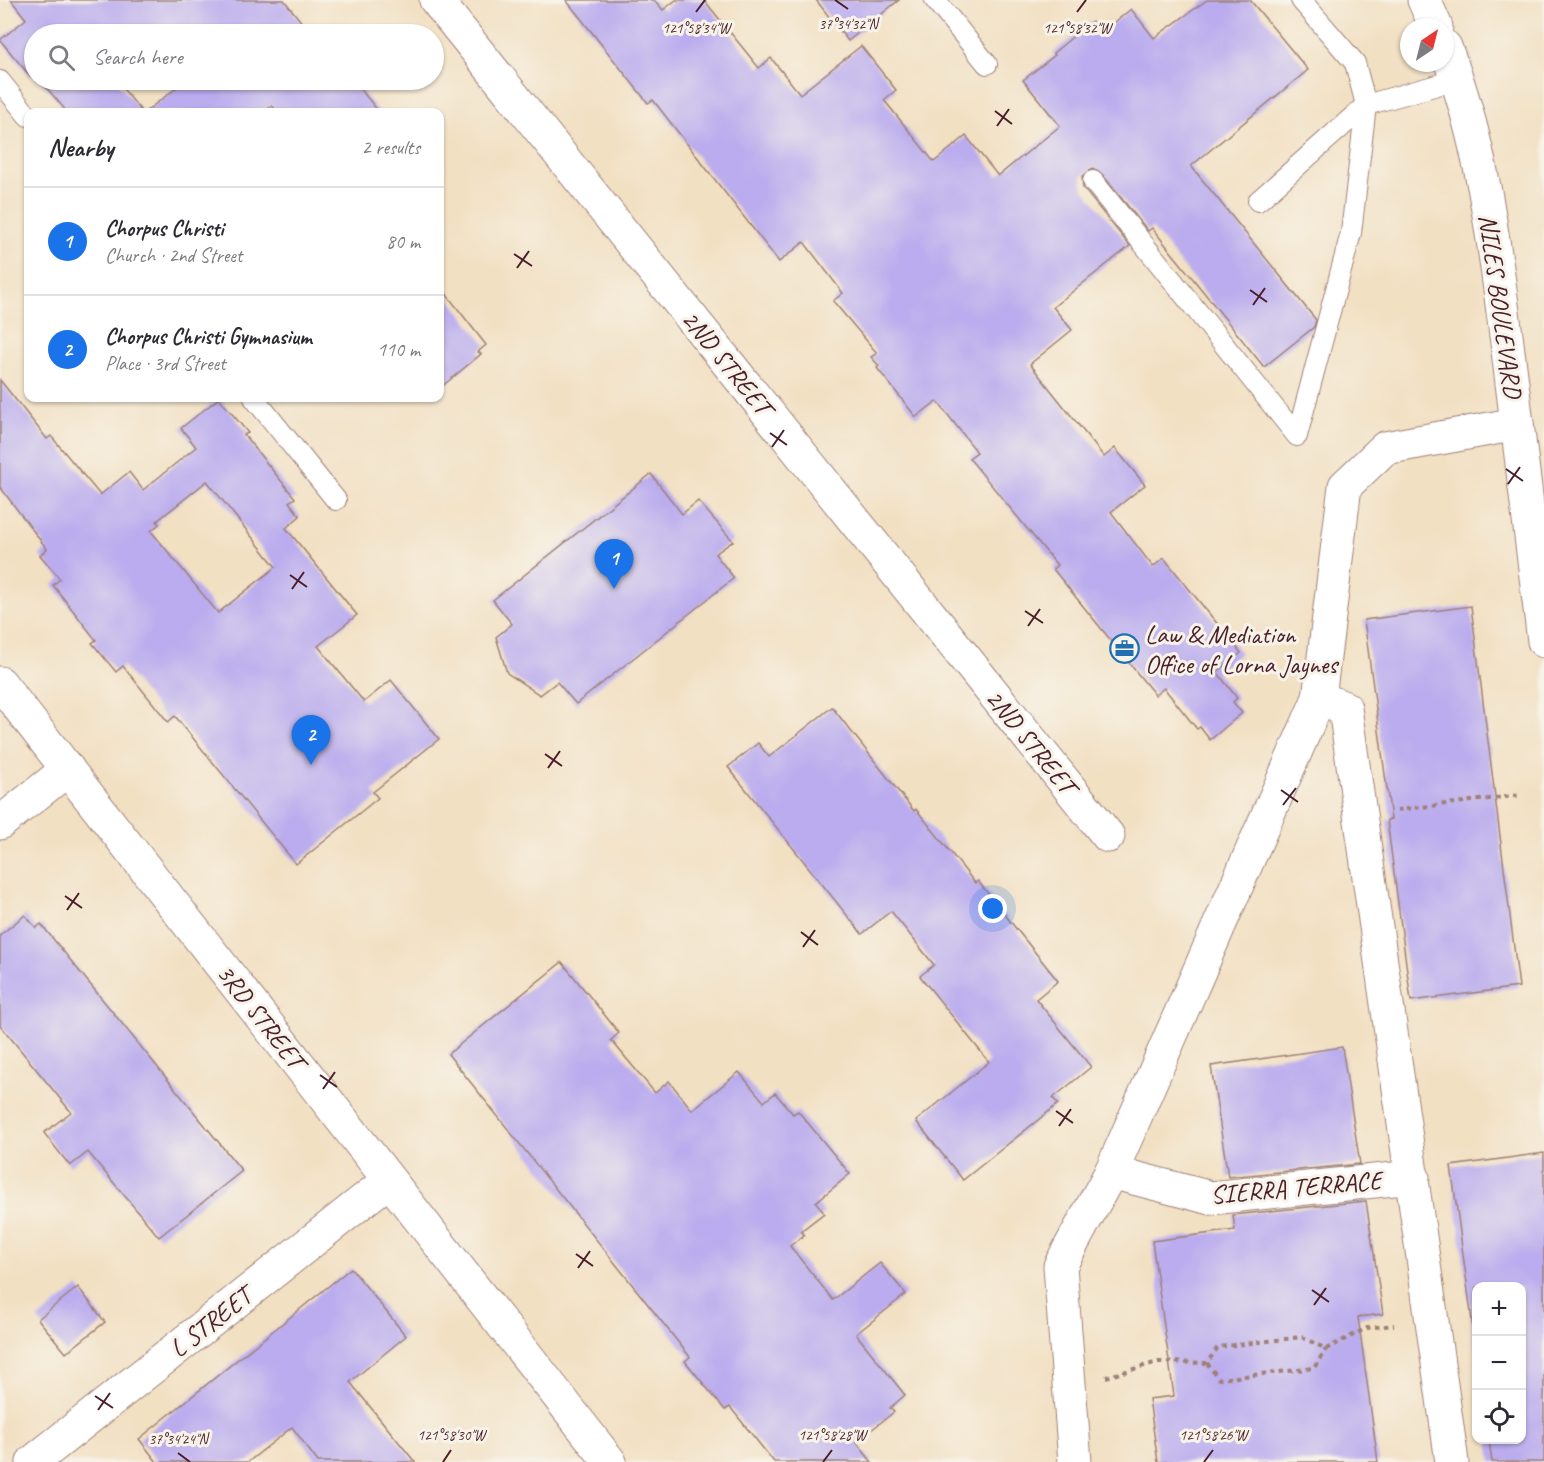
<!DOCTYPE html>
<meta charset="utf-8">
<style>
:root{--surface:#fff;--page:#f2f2f3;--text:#2b2b33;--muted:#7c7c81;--line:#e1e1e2;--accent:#1a73e8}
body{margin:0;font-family:Caveat,sans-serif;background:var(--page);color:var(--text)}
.controls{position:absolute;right:18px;bottom:18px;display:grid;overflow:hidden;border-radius:12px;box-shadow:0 2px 4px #0004}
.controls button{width:54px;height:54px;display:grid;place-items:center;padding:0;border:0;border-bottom:2px solid var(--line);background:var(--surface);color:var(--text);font:30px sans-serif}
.compass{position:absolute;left:1400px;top:18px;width:54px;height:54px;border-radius:50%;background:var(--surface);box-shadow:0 2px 4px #0004;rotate:35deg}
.you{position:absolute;left:993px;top:909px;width:21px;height:21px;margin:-15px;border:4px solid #fff;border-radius:50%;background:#1a73e8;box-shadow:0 0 0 9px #1a73e833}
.badge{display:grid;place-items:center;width:39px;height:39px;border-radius:50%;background:var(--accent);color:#fff;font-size:20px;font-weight:700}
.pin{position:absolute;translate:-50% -50px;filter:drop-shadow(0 2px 3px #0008)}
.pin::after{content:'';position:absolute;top:32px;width:21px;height:18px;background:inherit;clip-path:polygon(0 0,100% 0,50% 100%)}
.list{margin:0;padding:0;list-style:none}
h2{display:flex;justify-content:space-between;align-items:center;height:78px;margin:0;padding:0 24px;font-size:26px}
h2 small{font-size:20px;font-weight:400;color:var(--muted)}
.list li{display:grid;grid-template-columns:39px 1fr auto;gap:18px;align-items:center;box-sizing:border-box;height:108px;padding:0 24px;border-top:2px solid var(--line)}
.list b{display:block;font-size:22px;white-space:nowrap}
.list p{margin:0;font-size:20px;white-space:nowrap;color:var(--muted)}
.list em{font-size:20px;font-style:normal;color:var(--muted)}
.icon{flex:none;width:33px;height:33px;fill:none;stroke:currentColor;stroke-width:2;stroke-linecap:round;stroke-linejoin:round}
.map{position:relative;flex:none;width:1544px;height:1462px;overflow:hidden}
.search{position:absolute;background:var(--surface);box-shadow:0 2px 4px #0004;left:24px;top:24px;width:420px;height:66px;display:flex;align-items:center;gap:15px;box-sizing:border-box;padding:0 21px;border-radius:33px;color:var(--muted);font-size:22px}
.panel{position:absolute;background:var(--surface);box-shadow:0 2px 4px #0004;left:24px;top:108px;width:420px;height:294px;border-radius:12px}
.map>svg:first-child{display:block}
.building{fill:#baacee;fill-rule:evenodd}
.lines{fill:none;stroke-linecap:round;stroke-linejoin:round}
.lane-casing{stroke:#9e8077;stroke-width:22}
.street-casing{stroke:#9e8077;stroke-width:35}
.secondary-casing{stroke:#9e8077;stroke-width:35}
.path{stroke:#9e8077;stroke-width:4;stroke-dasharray:4.5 4.5;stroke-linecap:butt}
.lane{stroke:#fff;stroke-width:20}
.street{stroke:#fff;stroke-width:33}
.secondary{stroke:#fff;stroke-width:33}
.ticks{fill:none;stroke:#4a1f2b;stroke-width:2}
.labels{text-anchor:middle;stroke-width:6;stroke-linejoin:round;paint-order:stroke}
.street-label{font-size:26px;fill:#4a1f2b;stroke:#f7f3e8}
.poi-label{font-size:26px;fill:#4a1f2b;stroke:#f7f3e8;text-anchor:start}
.ticks-label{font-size:15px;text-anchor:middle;fill:#4a1f2b;stroke:#f7f3e8;stroke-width:6;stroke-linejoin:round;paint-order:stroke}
</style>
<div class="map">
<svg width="1544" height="1462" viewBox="0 0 1544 1462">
<rect width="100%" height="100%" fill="#f7f3e8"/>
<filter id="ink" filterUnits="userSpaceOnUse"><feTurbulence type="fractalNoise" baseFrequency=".0167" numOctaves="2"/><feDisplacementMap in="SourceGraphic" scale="12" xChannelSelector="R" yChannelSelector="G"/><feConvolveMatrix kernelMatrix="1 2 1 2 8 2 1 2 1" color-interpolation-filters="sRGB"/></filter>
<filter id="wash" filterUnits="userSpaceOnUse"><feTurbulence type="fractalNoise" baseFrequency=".008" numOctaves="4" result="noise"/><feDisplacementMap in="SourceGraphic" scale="24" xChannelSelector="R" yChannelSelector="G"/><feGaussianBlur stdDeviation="1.35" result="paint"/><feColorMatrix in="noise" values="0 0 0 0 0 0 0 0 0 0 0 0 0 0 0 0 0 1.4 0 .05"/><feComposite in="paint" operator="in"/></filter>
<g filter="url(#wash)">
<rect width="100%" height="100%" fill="#f2e0c3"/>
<g id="blocks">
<!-- building -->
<g class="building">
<polygon points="11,0 284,0 310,33 315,29 319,34 34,34 34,73 30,76 0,40 26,19"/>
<polygon points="566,0 654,0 663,10 676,0 704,0 759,68 771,58 800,94 861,46 896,90 884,100 934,162 966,136 998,176 1060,126 1023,80 1055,55 1053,53 1092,21 1101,33 1131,9 1154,38 1207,0 1250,0 1308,70 1191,166 1316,320 1314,327 1264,367 1152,228 1148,231 1102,174 1092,169 1082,176 1083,188 1130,246 1053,307 1072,330 1030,364 1104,457 1115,448 1145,485 1111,512 1153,567 1164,558 1241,653 1217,672 1237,698 1233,702 1242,713 1210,740 1200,727 1197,729 1164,688 1155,695 1053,569 1057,565 969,458 977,452 937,401 916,417 877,368 879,366 871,357 877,353 833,301 843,293 804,242 779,262 653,100 648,103"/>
<polygon points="816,0 899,0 848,41"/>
<polygon points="40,80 116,80 142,112 67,112"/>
<polygon points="187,80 353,80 379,112 279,112 272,106 264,112 145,112"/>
<polygon points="440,286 486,345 478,352 481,354 440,388"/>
<path d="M0,380L47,439L51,436L100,495L129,472L143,490L196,447L181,428L219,398L248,433L244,435L295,498L289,502L300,516L286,528L357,615L318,646L364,702L391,680L439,739L373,792L378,798L296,864L175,716L168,722L123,666L116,672L92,643L96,640L53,585L60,579L40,555L47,549L0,487ZM207,481L276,567L218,613L151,531L159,524L157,521Z"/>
<polygon points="651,474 682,514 698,501 733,541 715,554 734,578 576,704 557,682 540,695 507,673 496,637 512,624 493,600"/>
<polygon points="1471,606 1519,987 1411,1001 1387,820 1391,819 1364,620"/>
<polygon points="832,707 914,811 916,809 975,883 978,881 1058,981 1036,999 1091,1067 1053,1098 1058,1104 963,1180 916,1121 989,1062 920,976 934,965 891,911 862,934 728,767 758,743 769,757"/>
<polygon points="25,915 36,928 41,924 242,1171 159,1237 88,1152 70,1166 44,1133 71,1112 0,1025 0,935"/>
<polygon points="562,962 619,1033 611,1040 655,1093 669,1081 692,1110 739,1072 764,1102 775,1093 793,1114 798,1111 850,1174 816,1202 824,1213 801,1231 804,1235 790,1246 833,1300 880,1263 906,1294 856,1334 905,1395 890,1408 894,1412 856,1442 872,1462 774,1462 730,1407 725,1410 685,1361 690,1357 448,1054"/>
<polygon points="1342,1047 1360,1164 1228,1177 1211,1066"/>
<polygon points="1544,1153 1544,1462 1492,1462 1489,1440 1521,1440 1521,1287 1476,1287 1476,1350 1451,1166"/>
<polygon points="1366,1201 1383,1314 1358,1317 1378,1462 1158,1462 1149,1399 1174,1396 1152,1241 1235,1230 1233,1215"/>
<polygon points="351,1268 406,1336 350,1382 415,1462 318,1462 292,1427 248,1462 157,1462 139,1439"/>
<polygon points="78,1287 105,1322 66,1353 38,1319"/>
</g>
</g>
</g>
<g filter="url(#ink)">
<use href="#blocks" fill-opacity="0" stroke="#9e8077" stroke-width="1.5"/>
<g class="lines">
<defs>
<g id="lane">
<polyline points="935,0 987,64"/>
<polyline points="1301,0 1355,63 1366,105 1455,80"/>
<polyline points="0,81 28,116"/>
<polyline points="1093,181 1297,436 1351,233 1366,105"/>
<polyline points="1258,201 1366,105"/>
<polyline points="254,398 336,500"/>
</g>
<g id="street">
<polyline points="436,0 1108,836"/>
<polyline points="0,683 610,1462"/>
<polyline points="1319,698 1345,708 1452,1462"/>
<polyline points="0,823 68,769"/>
<polyline points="1111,1172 1211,1198 1413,1177"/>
<polyline points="33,1462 388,1181"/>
<polyline points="1075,1462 1060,1266 1111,1172 1319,698 1345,486 1385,448 1517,424"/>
</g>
<g id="secondary">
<polyline points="1424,0 1436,27"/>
<path d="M1445,47C1483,143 1495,249 1508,351C1520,447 1532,544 1544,641"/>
</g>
</defs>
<!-- lane casing -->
<use href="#lane" class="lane-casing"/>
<!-- street casing -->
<use href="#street" class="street-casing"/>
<!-- secondary casing -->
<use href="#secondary" class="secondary-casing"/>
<!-- path -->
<g class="path">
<polyline points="1397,810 1521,795"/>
<polyline points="1207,1363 1219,1379 1314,1368 1326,1349"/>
<polyline points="1106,1377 1158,1362 1207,1363 1218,1347 1302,1337 1326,1349 1367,1328 1394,1325"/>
</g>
<!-- lane -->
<use href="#lane" class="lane"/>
<!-- street -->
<use href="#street" class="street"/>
<!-- secondary -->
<use href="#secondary" class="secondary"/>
</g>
</g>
<!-- ticks -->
<path class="ticks" d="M835,0L848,9M696,12L705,0M1077,12L1086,0M995,111L1012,124M997,126L1009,109M514,254L532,266M517,268L529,251M1250,290L1267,302M1253,305L1265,288M770,433L787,445M772,447L784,430M1506,469L1523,481M1508,484L1520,467M290,575L307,587M292,589L304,572M1025,611L1043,623M1028,626L1040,609M545,754L562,766M548,768L560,751M1281,790L1298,802M1283,805L1296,788M65,896L82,908M67,910L79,893M801,932L818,945M803,947L815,930M320,1075L337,1087M323,1089L335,1072M1056,1111L1073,1123M1059,1126L1071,1109M576,1254L593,1266M578,1268L590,1251M1312,1290L1329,1302M1314,1305L1326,1288M95,1396L113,1408M98,1410L110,1393M178,1453L190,1462M443,1462L451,1450M823,1462L832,1450M1204,1462L1213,1450"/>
<!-- icons -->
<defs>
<symbol id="office-ring" viewBox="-11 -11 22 22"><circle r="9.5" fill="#f7f3e8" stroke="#1f6fb2" stroke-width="1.5"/><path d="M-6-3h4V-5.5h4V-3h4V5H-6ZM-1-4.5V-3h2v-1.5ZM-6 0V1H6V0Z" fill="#1f6fb2"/></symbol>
</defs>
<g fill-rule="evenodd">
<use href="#office-ring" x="1108" y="632" width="33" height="33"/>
</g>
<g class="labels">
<!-- street labels -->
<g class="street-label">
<text transform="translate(1501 306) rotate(82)" y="9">NILES BOULEVARD</text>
<text transform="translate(727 362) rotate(51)" y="9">2ND STREET</text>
<text transform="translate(1031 741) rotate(51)" y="9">2ND STREET</text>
<text transform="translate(261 1016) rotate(52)" y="9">3RD STREET</text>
<text transform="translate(1296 1187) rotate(-5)" y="9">SIERRA TERRACE</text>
<text transform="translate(210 1322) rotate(-38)" y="9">L STREET</text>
</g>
<!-- poi labels -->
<g class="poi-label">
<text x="1145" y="643">Law &amp; Mediation<tspan x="1145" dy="30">Office of Lorna Jaynes</tspan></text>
</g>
</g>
<g class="ticks-label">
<text x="848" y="29">37°34'32"N</text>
<text x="696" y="33">121°58'34"W</text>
<text x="1077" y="33">121°58'32"W</text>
<text x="451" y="1440">121°58'30"W</text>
<text x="832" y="1440">121°58'28"W</text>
<text x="1213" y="1440">121°58'26"W</text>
<text x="178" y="1444">37°34'24"N</text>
</g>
</svg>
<div class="controls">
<button>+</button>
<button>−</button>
<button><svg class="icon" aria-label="locate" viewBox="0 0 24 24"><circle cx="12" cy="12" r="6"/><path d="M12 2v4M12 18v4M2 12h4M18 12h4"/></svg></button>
</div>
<svg class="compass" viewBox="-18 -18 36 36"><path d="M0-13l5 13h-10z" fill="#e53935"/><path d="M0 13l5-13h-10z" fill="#7c7c81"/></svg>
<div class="you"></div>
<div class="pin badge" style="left:614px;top:589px">1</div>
<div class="pin badge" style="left:311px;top:765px">2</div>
<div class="search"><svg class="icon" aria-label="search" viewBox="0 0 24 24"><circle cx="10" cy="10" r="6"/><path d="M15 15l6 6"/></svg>Search here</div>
<section class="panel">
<h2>Nearby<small>2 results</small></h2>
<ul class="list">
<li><span class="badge">1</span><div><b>Chorpus Christi</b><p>Church · 2nd Street</p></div><em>80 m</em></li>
<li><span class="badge">2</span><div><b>Chorpus Christi Gymnasium</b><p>Place · 3rd Street</p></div><em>110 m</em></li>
</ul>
</section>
</div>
